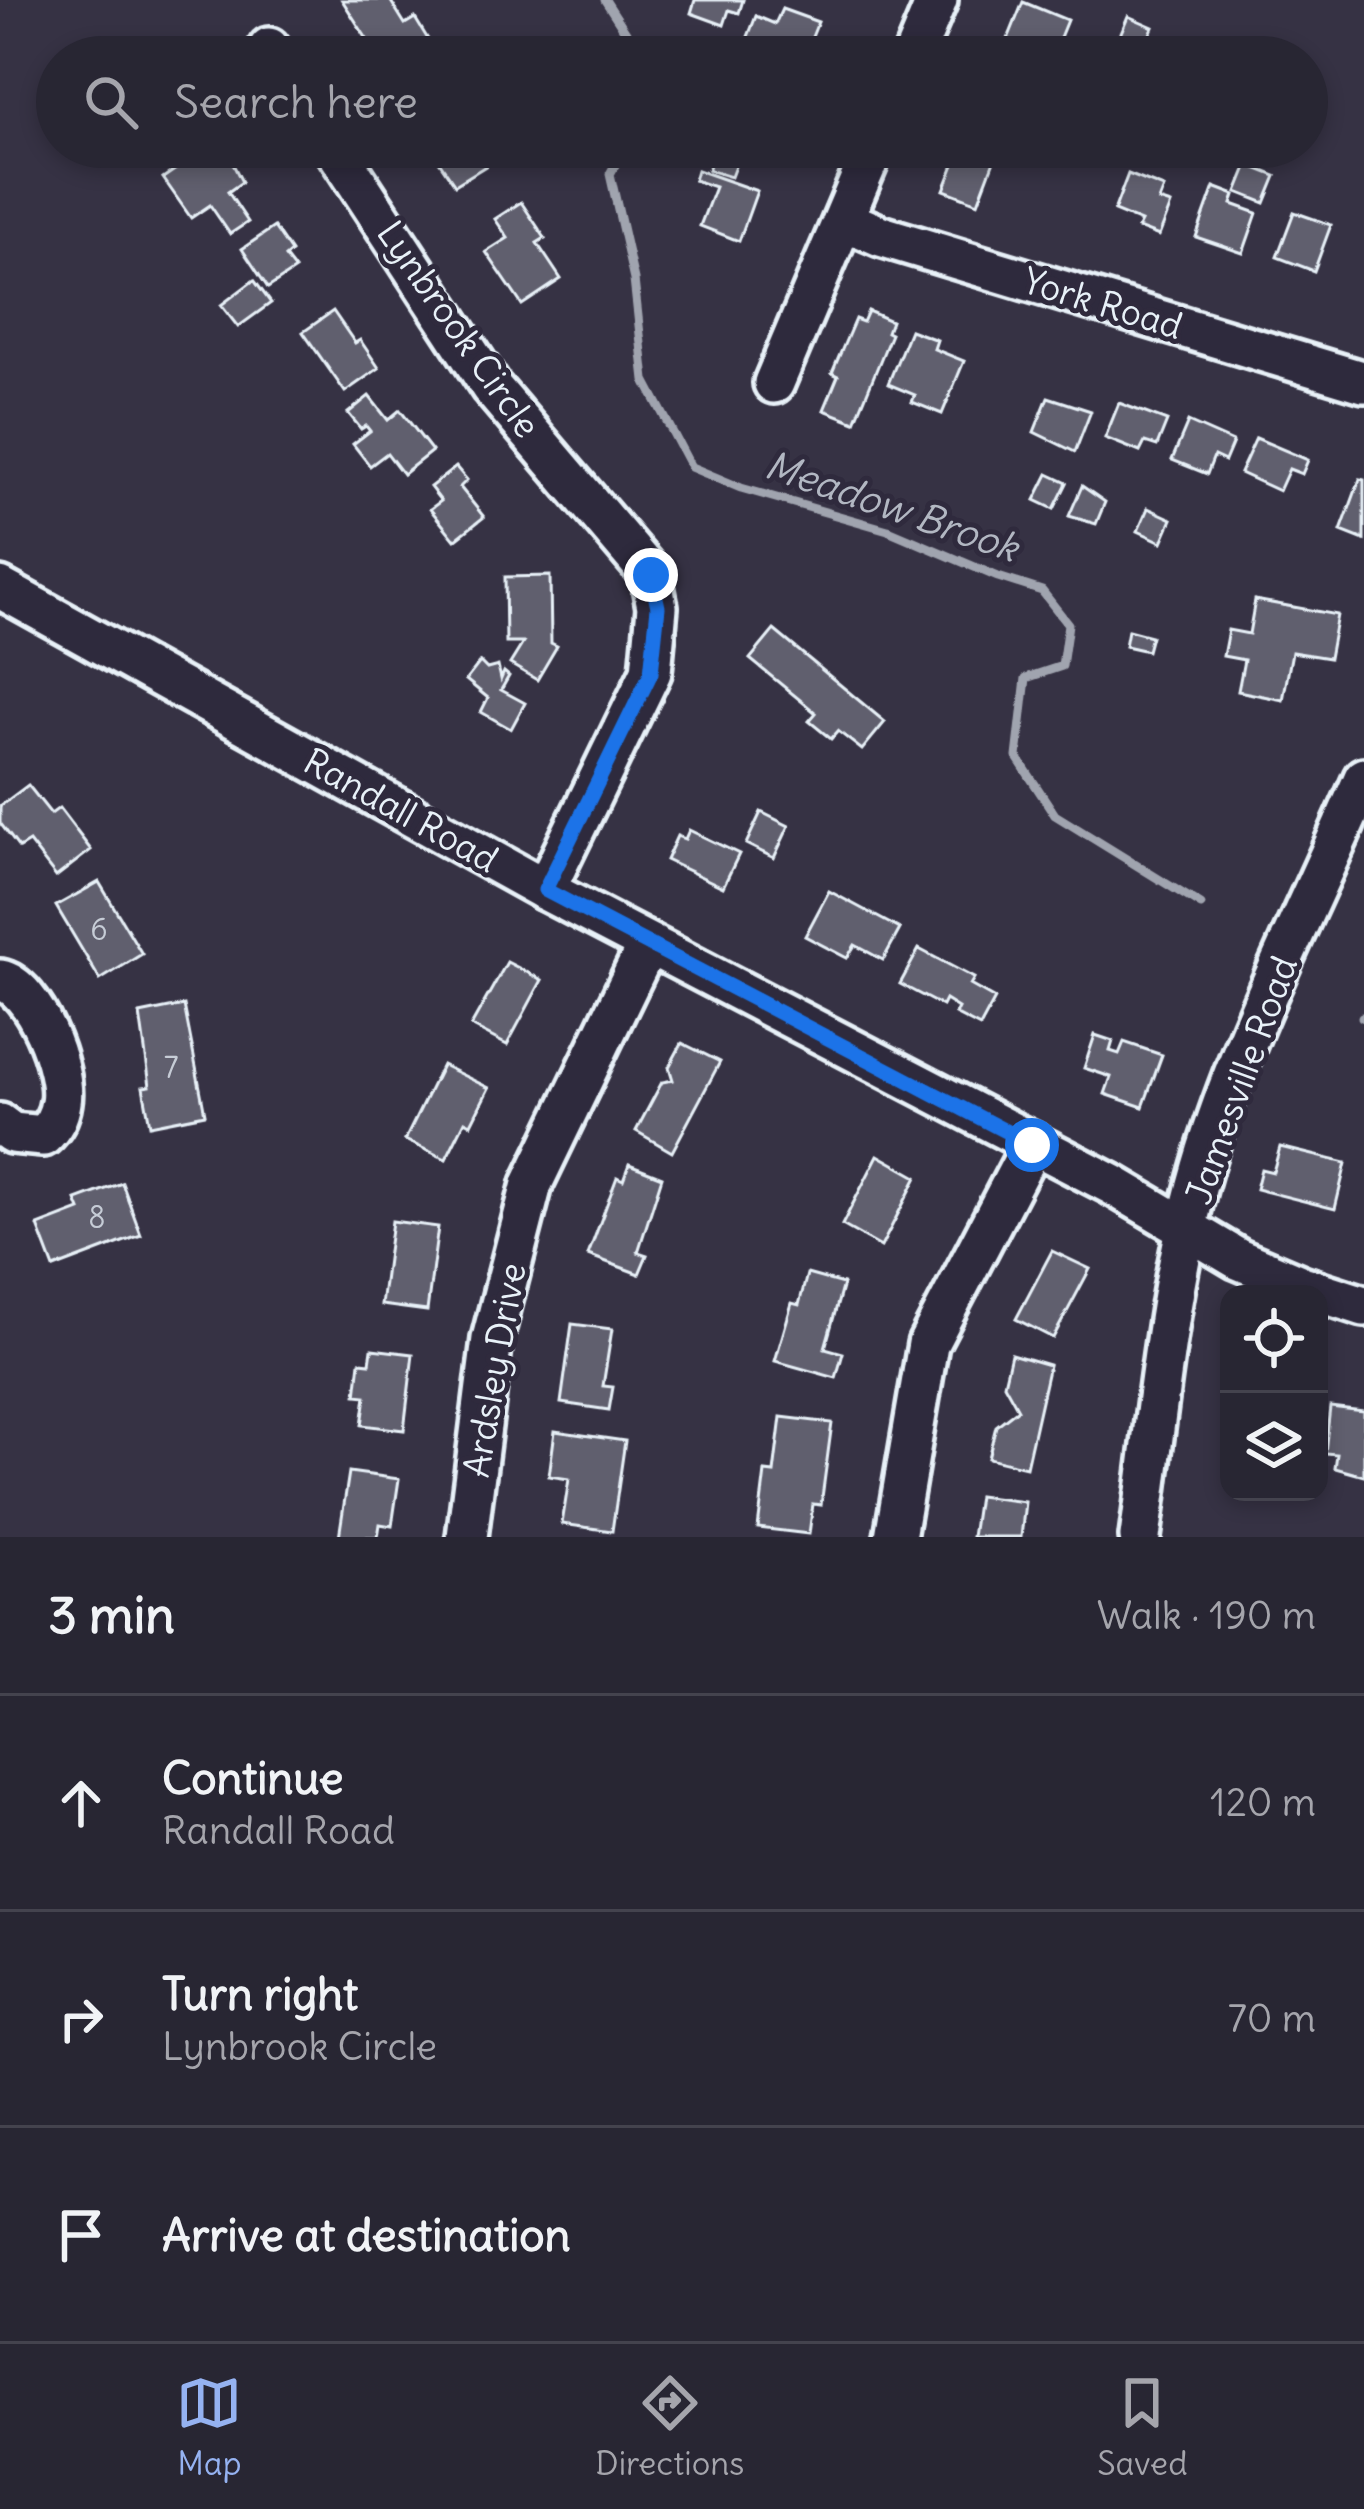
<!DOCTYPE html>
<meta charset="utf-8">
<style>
:root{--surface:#282633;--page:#302e3b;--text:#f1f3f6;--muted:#a5a5ac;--line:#44434e;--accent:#95b2f1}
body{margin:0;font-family:Delius,sans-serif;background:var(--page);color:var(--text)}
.controls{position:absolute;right:36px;bottom:36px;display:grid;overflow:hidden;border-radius:24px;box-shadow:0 6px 18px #0003}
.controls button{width:108px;height:108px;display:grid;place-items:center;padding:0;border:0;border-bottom:3px solid var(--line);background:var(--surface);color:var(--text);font:60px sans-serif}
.stop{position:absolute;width:36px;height:36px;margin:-27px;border:9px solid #1a73e8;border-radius:50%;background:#fff}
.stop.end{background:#1a73e8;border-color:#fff;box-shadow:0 3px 12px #0008}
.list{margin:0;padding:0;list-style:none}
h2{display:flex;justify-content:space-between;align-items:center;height:156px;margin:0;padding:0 48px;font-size:51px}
h2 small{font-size:39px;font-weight:400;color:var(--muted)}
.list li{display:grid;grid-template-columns:78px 1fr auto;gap:36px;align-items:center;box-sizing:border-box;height:216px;padding:0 48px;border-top:3px solid var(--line)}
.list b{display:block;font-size:45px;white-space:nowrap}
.list p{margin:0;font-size:39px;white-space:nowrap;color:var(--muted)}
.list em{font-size:39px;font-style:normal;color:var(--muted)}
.icon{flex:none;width:66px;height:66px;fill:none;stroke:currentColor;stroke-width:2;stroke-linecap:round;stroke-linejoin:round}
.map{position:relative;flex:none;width:1364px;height:1537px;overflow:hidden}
.search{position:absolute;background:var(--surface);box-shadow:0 6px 18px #0003;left:36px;right:36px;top:36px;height:132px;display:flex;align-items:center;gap:30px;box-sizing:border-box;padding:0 42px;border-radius:66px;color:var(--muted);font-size:45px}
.sheet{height:804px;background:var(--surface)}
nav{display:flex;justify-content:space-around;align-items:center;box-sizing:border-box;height:168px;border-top:3px solid var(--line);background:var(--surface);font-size:33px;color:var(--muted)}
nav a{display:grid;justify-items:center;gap:6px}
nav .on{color:var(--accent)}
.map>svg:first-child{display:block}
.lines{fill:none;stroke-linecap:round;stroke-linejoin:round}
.stream{stroke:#a0a4af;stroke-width:9}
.building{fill:#605e6e;stroke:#e8f1f8;stroke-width:3}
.minor-casing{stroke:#e8f1f8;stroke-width:48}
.minor{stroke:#2f2a3d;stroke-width:39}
.route{stroke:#1a73e8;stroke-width:15}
.labels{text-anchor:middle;stroke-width:10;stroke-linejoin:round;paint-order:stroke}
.number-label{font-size:30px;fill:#c6ccd6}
.street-label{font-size:36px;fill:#e8f1f8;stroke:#2f2a3d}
.water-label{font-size:39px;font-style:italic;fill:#b2b7c2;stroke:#2f2a3d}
</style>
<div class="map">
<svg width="1364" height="1537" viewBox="0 0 1364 1537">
<rect width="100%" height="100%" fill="#363244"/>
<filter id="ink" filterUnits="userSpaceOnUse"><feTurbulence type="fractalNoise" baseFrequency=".00833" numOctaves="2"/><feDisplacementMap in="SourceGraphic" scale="24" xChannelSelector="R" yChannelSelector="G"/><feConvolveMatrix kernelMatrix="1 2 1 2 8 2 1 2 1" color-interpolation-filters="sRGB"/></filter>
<g filter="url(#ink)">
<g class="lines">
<!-- stream -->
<g class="stream">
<polyline points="605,0 642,57"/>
<polyline points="625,147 610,174 634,280 645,380 691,467 741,488 888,530 998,577 1042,591 1068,624 1062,666 1026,678 1017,757 1055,815 1201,905"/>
<polyline points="1362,1017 1364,1018"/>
</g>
</g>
<!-- building -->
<g class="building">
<polygon points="342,0 390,0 405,24 415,18 429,41 404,57 370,57 367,51 372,47"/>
<polygon points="695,0 743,0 739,13 729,10 724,25 691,13"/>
<polygon points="1023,2 1067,20 1052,57 1023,57 1004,49"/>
<polygon points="782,9 818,22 804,57 769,57 744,47 756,16 775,24"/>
<polygon points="1128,16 1153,27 1145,46 1120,35"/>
<polygon points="154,43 157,57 128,57 126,49"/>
<polygon points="208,147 221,151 225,148 242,182 228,192 248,222 230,234 210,205 191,218 163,178"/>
<polygon points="452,147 500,147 505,154 455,185 436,157"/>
<polygon points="961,147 995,158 978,203 944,190"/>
<polygon points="1134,147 1170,147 1159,170 1130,157"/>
<polygon points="714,154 737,161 731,177 708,170"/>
<polygon points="1248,165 1276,176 1265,203 1237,192"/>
<polygon points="697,170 757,191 739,241 700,226 715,187 694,180"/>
<polygon points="1128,174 1164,188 1159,201 1171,205 1159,236 1138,228 1141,222 1114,211"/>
<polygon points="1214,187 1235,195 1232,204 1257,213 1243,253 1196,237"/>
<polygon points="521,202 545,238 537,243 561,279 522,305 486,252 508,238 495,219"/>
<polygon points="1294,212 1331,225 1314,271 1277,257"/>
<polygon points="274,227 291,252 285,257 295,270 268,288 242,249"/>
<polygon points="254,280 271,303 238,327 221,305"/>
<polygon points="333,311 355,343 360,340 379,368 345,392 303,332"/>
<polygon points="868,311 891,321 887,332 891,334 855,422 824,410 838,376 832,373 855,319 863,322"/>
<polygon points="910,330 937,340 934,349 964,361 942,414 912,402 915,395 888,384"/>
<polygon points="369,396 388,420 400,410 432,451 403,474 387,453 370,466 353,444 370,431 366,426 361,429 348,413"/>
<polygon points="1048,397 1091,411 1075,452 1034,432"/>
<polygon points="1119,403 1167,421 1157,446 1145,442 1140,452 1105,438"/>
<polygon points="1188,422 1233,442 1225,461 1214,456 1207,474 1172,460"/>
<polygon points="1256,438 1308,460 1302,474 1289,469 1279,491 1240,473"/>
<polygon points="456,467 467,480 460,487 484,517 455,540 430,509 441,501 430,487"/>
<polygon points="1048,474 1067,483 1054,509 1035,500"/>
<polygon points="1360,479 1364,480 1364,540 1341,531"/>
<polygon points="1082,486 1105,502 1096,524 1069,516"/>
<polygon points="1148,508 1172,519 1162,542 1138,531"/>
<polygon points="550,576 551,643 557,646 537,680 510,664 523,643 506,643 505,577"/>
<polygon points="1255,600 1337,615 1329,658 1292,652 1283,700 1238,691 1244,660 1223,656 1228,630 1249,634"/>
<polygon points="774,630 885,722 862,750 838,731 831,739 809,721 816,713 750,659"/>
<polygon points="1128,630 1151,636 1147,651 1125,646"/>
<polygon points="480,662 487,669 498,666 501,679 504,672 509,676 501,690 525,703 511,729 481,712 488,698 466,680"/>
<polygon points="28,785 51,814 59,808 91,850 56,877 29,842 19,848 0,823 0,806"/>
<polygon points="761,812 789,826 774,858 746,844"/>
<polygon points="689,830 739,854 723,887 666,860 677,836 685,839"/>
<polygon points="99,882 142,954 100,980 56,906"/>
<polygon points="829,891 900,929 883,960 855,945 847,958 805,936"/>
<polygon points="919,949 974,978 970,985 995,999 980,1027 955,1014 958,1008 945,1000 942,1006 900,984"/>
<polygon points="507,962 542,980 507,1045 471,1026"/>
<polygon points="184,1005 205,1114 150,1125 143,1087 150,1086 140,1014"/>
<polygon points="1095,1035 1113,1041 1110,1051 1119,1054 1124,1042 1162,1055 1143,1107 1105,1094 1111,1077 1084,1068"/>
<polygon points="682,1043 720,1062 672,1152 636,1131 662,1082 673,1080 669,1067"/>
<polygon points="442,1065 489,1088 471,1124 465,1121 446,1159 405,1140"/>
<polygon points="1280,1147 1346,1163 1335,1209 1256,1189 1261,1169 1273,1172"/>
<polygon points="878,1155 917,1177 881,1247 842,1225"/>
<polygon points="629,1164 662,1177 638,1252 647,1255 639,1274 588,1255 617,1177 623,1180"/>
<polygon points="122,1183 141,1235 54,1268 38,1226 80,1210 76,1200"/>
<polygon points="392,1221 438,1227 427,1311 381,1305"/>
<polygon points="1052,1251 1090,1269 1053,1338 1016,1319"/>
<polygon points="807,1274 843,1284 825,1348 843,1353 836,1378 775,1361 792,1303 799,1305"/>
<polygon points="572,1324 612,1329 603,1386 613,1387 609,1410 561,1403"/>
<polygon points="372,1349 413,1354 404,1430 362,1425 366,1396 356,1395 360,1362 370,1363"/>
<polygon points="1011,1354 1049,1365 1026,1467 988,1458 996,1426 1018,1409 1004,1384"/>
<polygon points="1330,1407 1364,1411 1364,1476 1335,1468 1337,1454 1325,1453"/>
<polygon points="781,1417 832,1423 821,1505 813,1504 809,1534 758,1528 765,1472 774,1473"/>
<polygon points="555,1431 625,1441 612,1531 562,1524 569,1479 549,1476"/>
<polygon points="349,1472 399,1479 392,1526 380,1524 378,1537 339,1537"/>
<polygon points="978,1496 1025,1502 1021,1537 972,1537"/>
</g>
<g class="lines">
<defs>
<g id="minor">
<polyline points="269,48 275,57"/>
<polyline points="913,57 937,0"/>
<polyline points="334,147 491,387 651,575 657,607 651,672 545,890"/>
<polyline points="844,220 881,236 1364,382"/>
<polyline points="774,383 874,147"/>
<polyline points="0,588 545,890 1113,1185 1238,1259 1302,1286 1364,1306"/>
<path d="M0,980C34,986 67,1071 61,1102C59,1116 53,1127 43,1136L12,1133L0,1124"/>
<polyline points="467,1537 492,1339 532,1184 648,944"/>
<polyline points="895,1537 928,1344 1032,1145"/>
<path d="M1140,1537C1159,1402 1169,1261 1213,1132C1254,1010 1314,895 1364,778"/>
</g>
</defs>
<!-- minor casing -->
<use href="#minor" class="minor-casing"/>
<!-- minor -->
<use href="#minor" class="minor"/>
</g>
</g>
<g class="lines" filter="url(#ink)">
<!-- route -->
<polyline class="route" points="651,575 658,607 651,673 545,890 1032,1145"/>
</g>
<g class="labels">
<!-- number labels -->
<g class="number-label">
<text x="99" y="940">6</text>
<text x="171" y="1078">7</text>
<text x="97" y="1228">8</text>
</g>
<!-- street labels -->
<g class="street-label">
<text transform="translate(1103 303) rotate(17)" y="13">York Road</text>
<text transform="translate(459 329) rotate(55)" y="13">Lynbrook Circle</text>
<text transform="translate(401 810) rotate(29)" y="13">Randall Road</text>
<text transform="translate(1241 1080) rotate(-70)" y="13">Jamesville Road</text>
<text transform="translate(494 1370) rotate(-80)" y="13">Ardsley Drive</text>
</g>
<!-- water labels -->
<g class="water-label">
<text transform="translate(892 506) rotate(19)" y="14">Meadow Brook</text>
</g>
</g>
</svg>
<div class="controls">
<button><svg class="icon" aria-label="locate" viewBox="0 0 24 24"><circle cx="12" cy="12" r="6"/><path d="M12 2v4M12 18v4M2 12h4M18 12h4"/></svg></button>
<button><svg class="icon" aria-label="layers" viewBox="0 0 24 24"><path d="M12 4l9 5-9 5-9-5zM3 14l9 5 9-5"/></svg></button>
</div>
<div class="stop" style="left:1032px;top:1145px"></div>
<div class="stop end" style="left:651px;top:575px"></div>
<div class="search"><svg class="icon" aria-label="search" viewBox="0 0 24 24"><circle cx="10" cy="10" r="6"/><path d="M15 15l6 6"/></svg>Search here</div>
</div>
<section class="sheet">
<h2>3 min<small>Walk · 190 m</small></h2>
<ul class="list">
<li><svg class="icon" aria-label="ahead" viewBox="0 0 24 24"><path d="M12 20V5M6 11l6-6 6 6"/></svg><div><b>Continue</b><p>Randall Road</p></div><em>120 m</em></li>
<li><svg class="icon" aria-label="right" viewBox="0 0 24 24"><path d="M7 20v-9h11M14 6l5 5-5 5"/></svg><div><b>Turn right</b><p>Lynbrook Circle</p></div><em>70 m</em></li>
<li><svg class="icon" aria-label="arrive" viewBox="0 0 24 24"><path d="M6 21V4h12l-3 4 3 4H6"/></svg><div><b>Arrive at destination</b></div></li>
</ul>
</section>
<nav>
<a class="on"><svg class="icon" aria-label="map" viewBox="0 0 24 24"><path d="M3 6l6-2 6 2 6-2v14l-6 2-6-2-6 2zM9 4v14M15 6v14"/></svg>Map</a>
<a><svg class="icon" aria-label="directions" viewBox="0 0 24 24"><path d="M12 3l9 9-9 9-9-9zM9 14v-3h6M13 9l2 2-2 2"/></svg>Directions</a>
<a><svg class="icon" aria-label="saved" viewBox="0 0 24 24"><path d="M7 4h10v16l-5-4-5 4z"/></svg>Saved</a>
</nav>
